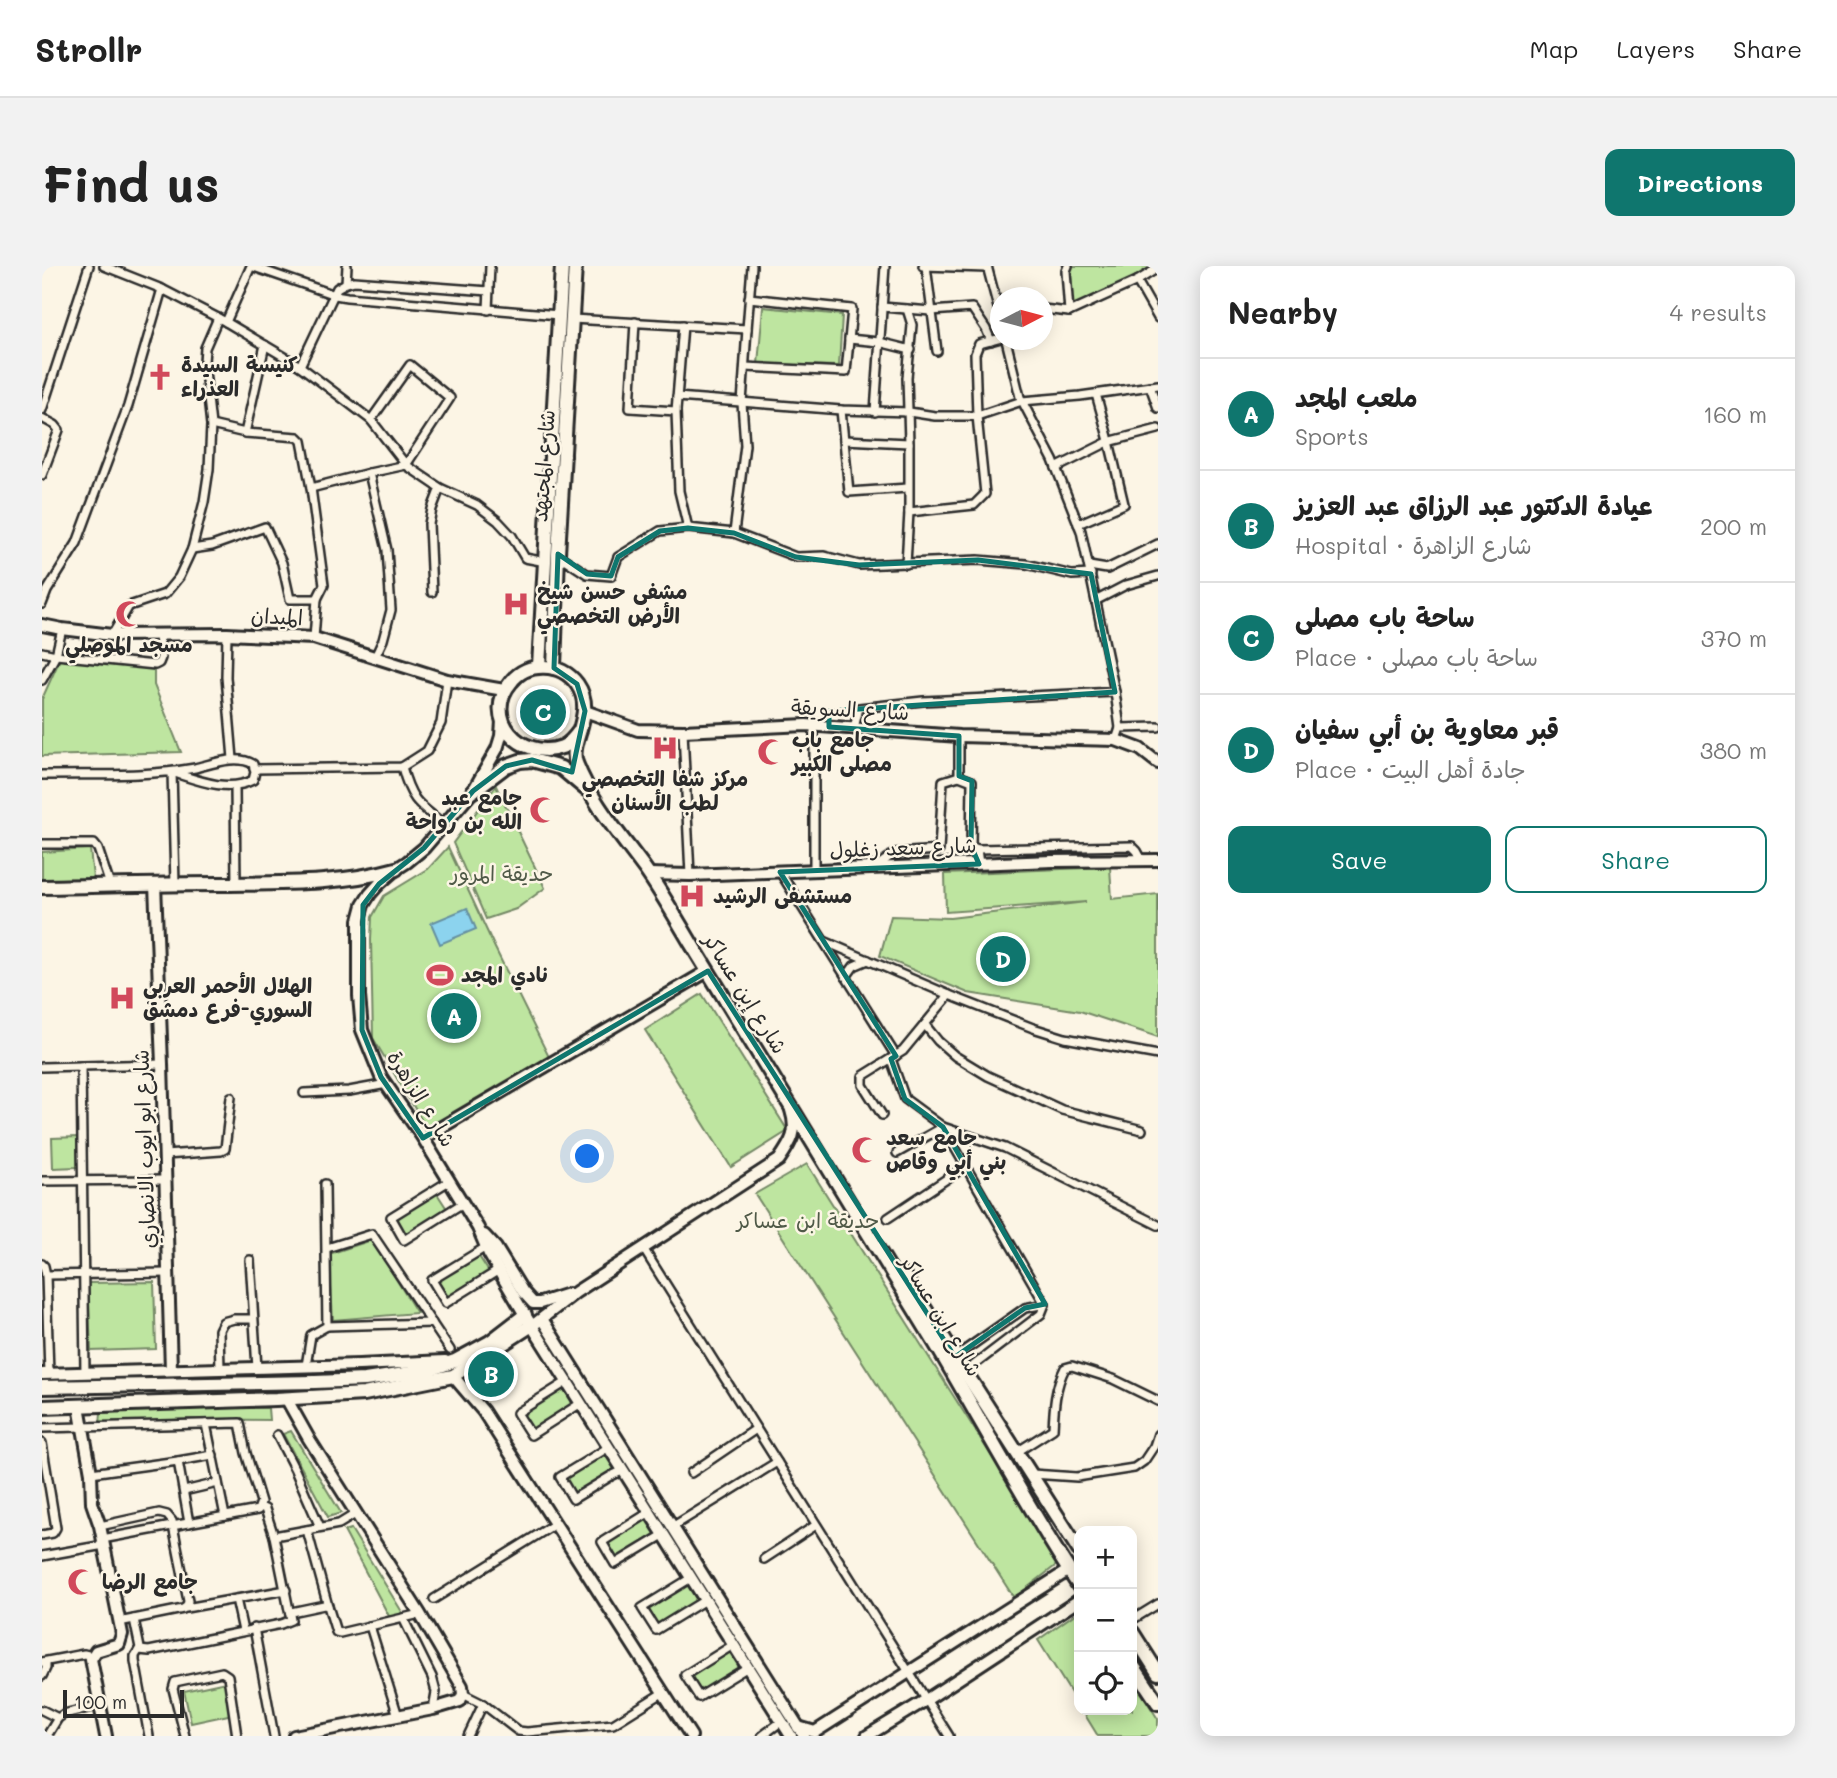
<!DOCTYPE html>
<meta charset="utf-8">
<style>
:root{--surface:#fff;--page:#f2f2f2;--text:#222;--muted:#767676;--line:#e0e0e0;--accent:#0f766e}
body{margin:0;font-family:Mali,"Playpen Sans Arabic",sans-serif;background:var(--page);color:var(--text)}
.controls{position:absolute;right:21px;bottom:21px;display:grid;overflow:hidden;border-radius:14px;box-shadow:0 4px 18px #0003}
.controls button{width:63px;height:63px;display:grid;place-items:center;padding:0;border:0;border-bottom:2px solid var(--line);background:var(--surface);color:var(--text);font:35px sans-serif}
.compass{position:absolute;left:948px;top:21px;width:63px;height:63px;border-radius:50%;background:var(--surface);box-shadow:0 4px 18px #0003;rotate:84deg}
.scale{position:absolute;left:21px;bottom:18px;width:121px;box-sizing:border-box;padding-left:7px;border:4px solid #2b2b2b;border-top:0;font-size:19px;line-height:24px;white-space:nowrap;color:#2b2b2b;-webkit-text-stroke:5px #fcf5e5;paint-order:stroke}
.you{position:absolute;left:546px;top:891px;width:24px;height:24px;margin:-18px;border:5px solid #fff;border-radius:50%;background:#1a73e8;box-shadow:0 0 0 10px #1a73e833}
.badge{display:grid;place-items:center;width:46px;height:46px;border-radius:50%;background:var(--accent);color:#fff;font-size:23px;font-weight:700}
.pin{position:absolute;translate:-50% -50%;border:4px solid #fff;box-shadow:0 2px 7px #0006}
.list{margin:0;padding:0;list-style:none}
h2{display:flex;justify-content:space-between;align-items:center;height:91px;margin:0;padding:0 28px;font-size:30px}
h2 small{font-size:23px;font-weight:400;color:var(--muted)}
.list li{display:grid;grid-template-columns:46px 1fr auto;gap:21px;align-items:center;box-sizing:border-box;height:112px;padding:0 28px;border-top:2px solid var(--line)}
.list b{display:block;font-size:26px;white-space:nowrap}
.list p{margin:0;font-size:23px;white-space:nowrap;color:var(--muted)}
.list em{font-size:23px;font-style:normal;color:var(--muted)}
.actions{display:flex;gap:14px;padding:21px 28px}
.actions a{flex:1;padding:16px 0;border:2px solid var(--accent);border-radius:14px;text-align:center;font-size:24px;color:var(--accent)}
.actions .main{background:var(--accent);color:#fff}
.icon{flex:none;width:38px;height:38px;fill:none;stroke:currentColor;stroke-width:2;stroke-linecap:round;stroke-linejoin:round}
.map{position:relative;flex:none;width:1116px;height:1470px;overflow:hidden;border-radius:14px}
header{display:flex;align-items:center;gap:42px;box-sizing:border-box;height:98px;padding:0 35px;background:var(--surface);border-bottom:2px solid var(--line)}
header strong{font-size:33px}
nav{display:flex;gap:38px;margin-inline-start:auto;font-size:24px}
.intro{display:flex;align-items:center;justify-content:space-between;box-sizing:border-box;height:168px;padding:0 42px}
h1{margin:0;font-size:49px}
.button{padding:18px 32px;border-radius:14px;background:var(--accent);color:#fff;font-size:24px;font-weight:700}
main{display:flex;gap:42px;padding:0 42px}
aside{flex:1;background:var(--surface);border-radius:14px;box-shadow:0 4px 18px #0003}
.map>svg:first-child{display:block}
.green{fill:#bee5a0;stroke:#748866;stroke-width:2}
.water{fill:#8cd3ee;stroke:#6590a0;stroke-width:2}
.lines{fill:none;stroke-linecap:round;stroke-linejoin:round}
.street-casing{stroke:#2b2b2b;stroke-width:12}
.secondary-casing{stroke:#2b2b2b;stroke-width:16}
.primary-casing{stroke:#2b2b2b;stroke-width:18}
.street{stroke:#fcf5e5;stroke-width:7}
.secondary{stroke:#fcf5e5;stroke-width:10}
.primary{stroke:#fcf5e5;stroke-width:12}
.marked{fill:none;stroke:#0f766e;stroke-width:5;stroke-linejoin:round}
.labels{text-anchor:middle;stroke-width:5;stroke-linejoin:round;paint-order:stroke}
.poi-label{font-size:21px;font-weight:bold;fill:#2b2b2b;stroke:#fcf5e5;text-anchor:start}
.street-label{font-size:21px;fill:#2b2b2b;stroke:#fcf5e5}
.park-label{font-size:21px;fill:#505a48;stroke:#fcf5e5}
</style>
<header>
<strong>Strollr</strong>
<nav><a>Map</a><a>Layers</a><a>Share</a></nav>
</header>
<div class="intro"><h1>Find us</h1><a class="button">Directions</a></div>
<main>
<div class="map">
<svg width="1116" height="1470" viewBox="0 0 1116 1470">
<rect width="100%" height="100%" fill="#fcf5e5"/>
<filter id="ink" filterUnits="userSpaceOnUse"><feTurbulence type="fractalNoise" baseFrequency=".0143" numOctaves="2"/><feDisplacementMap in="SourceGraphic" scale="14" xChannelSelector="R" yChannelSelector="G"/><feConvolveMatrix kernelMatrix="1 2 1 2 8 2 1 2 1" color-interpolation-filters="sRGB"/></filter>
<g filter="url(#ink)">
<!-- green -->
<g class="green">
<polygon points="1026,0 1116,0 1095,15 1027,44"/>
<polygon points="721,41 800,49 797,100 716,98"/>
<polygon points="18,393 112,400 112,419 139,486 0,490 0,433"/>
<polygon points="454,520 503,622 474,643 444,653 411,577"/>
<polygon points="406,581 452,680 508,793 385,863 331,772 329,674 330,651 342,630 386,603"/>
<polygon points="48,583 51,612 0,615 0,586"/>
<polygon points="1068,601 1070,633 1116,628 1116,771 1038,745 926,727 838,690 849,650 908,652 1044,636 904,646 903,608"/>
<polygon points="660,728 746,865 689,901 603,764"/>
<polygon points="35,871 36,901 11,902 10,872"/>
<polygon points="765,898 1017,1297 972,1332 713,928"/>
<polygon points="394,926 405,943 362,969 352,952"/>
<polygon points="330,974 375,1047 291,1054 287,988"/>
<polygon points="436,989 447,1006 404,1032 394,1015"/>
<polygon points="112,1016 114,1083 49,1085 46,1017"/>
<polygon points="521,1121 531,1138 489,1165 479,1148"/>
<polygon points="150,1141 226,1142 227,1154 149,1153 58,1158 59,1147"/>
<polygon points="249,1165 299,1247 286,1251 241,1168"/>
<polygon points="563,1186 574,1203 531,1229 521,1212"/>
<polygon points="605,1251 616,1268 573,1294 563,1277"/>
<polygon points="309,1263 362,1349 348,1352 302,1265"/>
<polygon points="646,1316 656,1333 614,1360 603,1343"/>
<polygon points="1037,1345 1037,1440 996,1374"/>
<polygon points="689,1384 699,1401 657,1427 647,1410"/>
<polygon points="1090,1412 1116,1453 1116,1470 1056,1470 1040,1444 1090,1444"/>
<polygon points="184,1416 191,1448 149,1457 142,1425"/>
</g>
<!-- water -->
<polygon class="water" points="425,642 434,663 398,678 389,657"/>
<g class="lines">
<defs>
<g id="street">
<polyline points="62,0 120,23 184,56 258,100 329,154 364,199 398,222 435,239 456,255 470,270 483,292 504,296"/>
<polyline points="881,0 945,2"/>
<polyline points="884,0 895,85"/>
<polyline points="945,0 959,53"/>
<polyline points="1026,0 1024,5 1027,46"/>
<polyline points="1095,15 1116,52"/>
<polyline points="304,17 305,0"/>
<polyline points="840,41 889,45 930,42 944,63 949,75"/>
<polyline points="1001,43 1027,46 1095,15 1116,2"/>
<polyline points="446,44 448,0"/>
<polyline points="530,53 705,63 710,0"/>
<polyline points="184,56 209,0 293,29 305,31 517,49"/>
<polyline points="593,56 588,142 634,145"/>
<polyline points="641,59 634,145 637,225 646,262"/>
<polyline points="807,73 837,76 869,84"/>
<polyline points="964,74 978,131 1011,194 1039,265 1073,426 1078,462"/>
<polyline points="258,100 295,22 304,17 312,15 447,25"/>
<polyline points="703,101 804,106 810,43 707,32"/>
<polyline points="1108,120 1116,142"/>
<polyline points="635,131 799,144 867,146 893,150 935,150 980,135 1038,130 1116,119"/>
<polyline points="0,144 47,0"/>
<polyline points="799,144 807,226 866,222"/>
<polyline points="833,146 843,0"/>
<polyline points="0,152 13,159 17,164 0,209"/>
<polyline points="169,159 203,167 256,171 260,175 269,222 282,319 275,333 272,372"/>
<polyline points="203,167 223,79"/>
<polyline points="802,174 867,177"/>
<polyline points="1014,202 1066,176 1116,163"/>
<polyline points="327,207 345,284 349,344 341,374 333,391"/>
<polyline points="269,222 327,207 364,199 408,132 368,99 329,154"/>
<polyline points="867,246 932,239 943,228 935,150 933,88 937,78 959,72"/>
<polyline points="1036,258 1082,238 1066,171 1054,128"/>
<polyline points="692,267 703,179 700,137 705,63"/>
<polyline points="150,283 170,280 223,261 240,297 248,333 275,333"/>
<polyline points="516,289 545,308 569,310 576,291 618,265 646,262 692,267 754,291 782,290 817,299 936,294 984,298 1030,309 1049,308"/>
<polyline points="864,298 867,246 867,177 865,112 870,59 865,43"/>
<polyline points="1047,300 1065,303 1116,278"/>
<polyline points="390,326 387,258 390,243 398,222"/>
<polyline points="1055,334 1084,319 1116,310"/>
<polyline points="0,338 5,325 35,277 86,140 120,23"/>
<polyline points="185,368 184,411 191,493"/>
<polyline points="70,369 87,340 123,328 137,311 150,283 162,236 167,203 169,159 162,96 163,82 176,52"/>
<polyline points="0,386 14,389 113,399 117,397 119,392 117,368"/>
<polyline points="0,414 14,389 20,363"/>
<polyline points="812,462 817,442 881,435 1073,426"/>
<polyline points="641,465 648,609"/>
<polyline points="1074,474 1078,462 1116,461"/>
<path d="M360,501C369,535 376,538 403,559"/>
<polyline points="212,503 360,501 385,485 399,457 405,414"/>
<path d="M0,509C50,508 103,511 153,502C170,498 195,488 211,498L213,506L211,514C186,527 155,514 130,506L133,618"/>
<polyline points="917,510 917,470"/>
<polyline points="193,520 194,618"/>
<polyline points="0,578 52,578 56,583 68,619"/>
<polyline points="935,583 1090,580 1095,585 1100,594"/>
<polyline points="835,600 853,587 897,584 901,515 917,510 930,515 929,580 935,583 937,598"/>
<polyline points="772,605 772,459"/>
<polyline points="738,606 854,790"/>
<polyline points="782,675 907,729 991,762 1023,772 1116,789"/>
<polyline points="804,711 812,700 826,694"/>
<polyline points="883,759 896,775 913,790 946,810 1020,844 1100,864"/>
<polyline points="849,793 863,833 901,861 855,887"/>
<polyline points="39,800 43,1107"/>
<polyline points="0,801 120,798"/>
<polyline points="262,827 307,825 345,818"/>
<polyline points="840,849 821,819 821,810 861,785 907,729"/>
<polyline points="123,889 179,885 183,883 189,831"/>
<polyline points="0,915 124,914"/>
<polyline points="407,915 349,951 362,974 421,937"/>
<polyline points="846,952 924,900"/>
<polyline points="444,981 390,1014 404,1037 457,1004"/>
<polyline points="285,982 330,968 408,1084"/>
<polyline points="601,982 907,1470"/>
<polyline points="208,994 215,1102"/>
<polyline points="0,998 2,1000 4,1009 7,1108"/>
<polyline points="4,1009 126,1007"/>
<polyline points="285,1060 390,1057"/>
<polyline points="913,1091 983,1042 1003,1038"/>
<polyline points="264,1100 269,1069 285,1060 283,918"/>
<polyline points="178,1103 177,1064 181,1056 192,1053 211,1053"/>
<polyline points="923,1106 999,1048 1003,1038 901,861 963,882 1116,959"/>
<polyline points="526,1115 475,1147 489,1169 539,1137"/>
<polyline points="164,1158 183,1250"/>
<polyline points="0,1162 198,1157 204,1187 219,1236 216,1244 60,1273"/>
<polyline points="235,1169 253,1204 278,1261"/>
<polyline points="0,1177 14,1262 11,1267 0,1269"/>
<polyline points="567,1181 518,1211 531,1233 569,1210 582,1204"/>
<path d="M975,1186L1011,1163C1012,1142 1013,1121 1023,1102L1030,1100L1071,1113L1116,1135"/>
<polyline points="136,1195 147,1257"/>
<polyline points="49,1207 136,1195 171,1189"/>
<polyline points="649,1207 714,1163"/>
<polyline points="990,1208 1035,1211 1092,1202 1102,1195 1112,1180 1116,1168"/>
<polyline points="142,1225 176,1217"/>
<polyline points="218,1241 223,1243 232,1270"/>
<polyline points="608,1246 560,1276 573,1298 621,1269"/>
<polyline points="58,1260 117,1247 125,1249 130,1255 146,1335 145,1340 141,1343 77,1356"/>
<polyline points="630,1261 735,1196"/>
<polyline points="265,1264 286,1340"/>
<polyline points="0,1290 62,1279"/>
<polyline points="722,1293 774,1259"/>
<polyline points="649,1312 600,1342 614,1364 663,1334"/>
<polyline points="194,1333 201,1365"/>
<polyline points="392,1333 513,1258"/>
<polyline points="144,1342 244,1324"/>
<polyline points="249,1346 282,1339 286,1340 294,1366 298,1367 378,1348"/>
<polyline points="361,1352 390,1411 394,1426 391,1443"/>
<polyline points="92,1353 98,1382 93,1390 93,1395 107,1470"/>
<polyline points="1090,1354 1116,1338"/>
<polyline points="328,1360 356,1450"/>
<polyline points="212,1362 232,1470"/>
<polyline points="691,1379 643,1409 657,1431 706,1401"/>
<polyline points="97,1384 107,1385 239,1358 249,1354 232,1270 297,1258 315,1247"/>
<polyline points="0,1396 42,1388 50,1390"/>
<polyline points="0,1410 4,1402 4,1396"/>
<polyline points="421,1428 441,1438 476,1465 485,1466 571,1458 622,1426"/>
<polyline points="0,1444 16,1452"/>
<polyline points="5,1470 16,1452 22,1448 58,1439"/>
<polyline points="143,1470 131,1423 133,1416 180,1406 186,1410 195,1470"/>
<polyline points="426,1470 441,1438"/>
<polyline points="720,1470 740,1455"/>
</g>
<g id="secondary">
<polyline points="0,359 20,363 70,369 185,368 272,372 405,414 462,424"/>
<polyline points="543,445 596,464 641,465 764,459 917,470 1074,474 1098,483 1116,497"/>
<polyline points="460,455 459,470 455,483 431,525 382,582 365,596 354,603 337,618 328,628 321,639 317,654 317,730 320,764 339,811 381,872 436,962 447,988 483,1049 749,1470"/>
<polyline points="607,608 648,609 1010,595 1116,594"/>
<polyline points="113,618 120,798 129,1104"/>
<polyline points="381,872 666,705"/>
<polyline points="442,969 454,982 481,1026 491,1037 498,1037 526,1028"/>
<polyline points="500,1053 762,1470"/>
<path d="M494,1057L534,1026L737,894C750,875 756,866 749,844"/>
<polyline points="0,1108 317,1099 403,1095"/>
<polyline points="411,1110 441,1145 649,1470"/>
<polyline points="244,1132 267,1173 378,1348 420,1420 421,1428 418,1435 391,1443 252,1470"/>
<polyline points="37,1140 49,1207 50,1237 58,1260 80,1368 77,1378 54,1385 49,1393 64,1470"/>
<polyline points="756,1461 773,1466 1027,1304"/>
<polyline points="825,1470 884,1434 1037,1334"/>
</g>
<g id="primary">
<polyline points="497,400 520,0"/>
<polyline points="512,402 516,288 533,0"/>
<path d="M538,464C533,471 528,478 520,481C479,496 439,451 469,416C485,395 519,396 535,418C555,447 526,475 534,497C549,536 579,570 603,603C620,627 635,654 650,679C733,814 816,949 898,1085C944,1163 987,1244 1037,1320"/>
<polyline points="431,525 464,500 478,495 490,494 519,502 544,523"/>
<path d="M0,621C59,620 118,618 178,618C236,617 297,619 354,603"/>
<polyline points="862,1010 1037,1284"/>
<polyline points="0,1121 273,1116 323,1114 383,1105 413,1095 448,1076 483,1049"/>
<polyline points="0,1141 234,1133 322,1128 411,1110 490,1059"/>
<polyline points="1090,1366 1116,1407"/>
<polyline points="1090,1398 1116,1437"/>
</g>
</defs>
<!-- street casing -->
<use href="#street" class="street-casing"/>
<!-- secondary casing -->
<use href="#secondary" class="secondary-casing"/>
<!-- primary casing -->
<use href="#primary" class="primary-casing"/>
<!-- street -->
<use href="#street" class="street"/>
<!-- secondary -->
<use href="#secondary" class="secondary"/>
<!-- primary -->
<use href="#primary" class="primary"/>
</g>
</g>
<!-- marked area -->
<path class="marked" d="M646,262L692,267L754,291L817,299L936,294L1049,308L1073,426L787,445V461L917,470V510L930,515L929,580L937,598L738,606L854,790L849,793L863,833L901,861L1003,1038L983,1042L913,1091L666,705L381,872L339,811L320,764L321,639L337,618L382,582L431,525L464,500L490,494L530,506L543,445L535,418L512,402L516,288L545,308L569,310L576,291L618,265Z"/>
<!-- icons -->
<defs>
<symbol id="church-bare" viewBox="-9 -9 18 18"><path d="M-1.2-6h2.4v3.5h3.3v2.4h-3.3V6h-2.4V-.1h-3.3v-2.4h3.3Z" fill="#d1495b" stroke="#fcf5e5" stroke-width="2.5" paint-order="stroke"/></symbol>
<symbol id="hospital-bare" viewBox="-9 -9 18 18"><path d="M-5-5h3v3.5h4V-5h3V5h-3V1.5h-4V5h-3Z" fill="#d1495b" stroke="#fcf5e5" stroke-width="2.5" paint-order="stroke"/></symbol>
<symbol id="mosque-bare" viewBox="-9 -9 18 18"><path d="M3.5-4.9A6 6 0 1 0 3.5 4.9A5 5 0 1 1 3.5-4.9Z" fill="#d1495b" stroke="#fcf5e5" stroke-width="2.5" paint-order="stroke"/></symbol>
<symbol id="stadium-bare" viewBox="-9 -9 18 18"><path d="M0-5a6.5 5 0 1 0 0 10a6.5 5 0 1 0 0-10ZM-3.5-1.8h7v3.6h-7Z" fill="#d1495b" stroke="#fcf5e5" stroke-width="2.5" paint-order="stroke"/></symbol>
</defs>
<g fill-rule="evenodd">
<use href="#church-bare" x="99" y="92" width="38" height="38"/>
<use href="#hospital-bare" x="455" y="319" width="38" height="38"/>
<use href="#mosque-bare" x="68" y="329" width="38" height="38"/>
<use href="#hospital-bare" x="604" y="463" width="38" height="38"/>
<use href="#mosque-bare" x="710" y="467" width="38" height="38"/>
<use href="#mosque-bare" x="482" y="525" width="38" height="38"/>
<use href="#hospital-bare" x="631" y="611" width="38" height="38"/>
<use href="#stadium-bare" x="379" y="690" width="38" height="38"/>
<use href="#hospital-bare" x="61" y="713" width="38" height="38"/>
<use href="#mosque-bare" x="804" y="865" width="38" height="38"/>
<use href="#mosque-bare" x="20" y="1297" width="38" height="38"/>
</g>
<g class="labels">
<!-- poi labels -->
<g class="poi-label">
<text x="139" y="106">كنيسة السيدة<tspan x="139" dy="24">العذراء</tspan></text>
<text x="495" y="333">مشفى حسن شيخ<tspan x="495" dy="24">الأرض التخصصي</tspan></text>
<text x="87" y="386" text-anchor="middle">مسجد الموصلي</text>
<text x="750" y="481">جامع باب<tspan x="750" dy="24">مصلى الكبير</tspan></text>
<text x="623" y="520" text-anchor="middle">مركز شفا التخصصي<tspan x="623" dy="24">لطب الأسنان</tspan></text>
<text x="480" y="539" text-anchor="end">جامع عبد<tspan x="480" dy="24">الله بن رواحة</tspan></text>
<text x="671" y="637">مستشفى الرشيد</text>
<text x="419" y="716">نادي المجد</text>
<text x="101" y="727">الهلال الأحمر العربي<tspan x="101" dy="24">السوري-فرع دمشق</tspan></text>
<text x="844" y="879">جامع سعد<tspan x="844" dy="24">بني أبي وقاص</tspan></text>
<text x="60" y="1323">جامع الرضا</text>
</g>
<!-- street labels -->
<g class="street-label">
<text transform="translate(502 200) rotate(-86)" y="7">شارع المجتهد</text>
<text transform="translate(235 351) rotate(3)" y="7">الميدان</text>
<text transform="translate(808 444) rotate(3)" y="7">شارع السويقة</text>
<text transform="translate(861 582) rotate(-2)" y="7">شارع سعد زغلول</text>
<text transform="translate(703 728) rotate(58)" y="7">شارع إبن عساكر</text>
<text transform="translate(379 833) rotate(58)" y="7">شارع الزاهرة</text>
<text transform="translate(103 883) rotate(-92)" y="7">شارع ابو ايوب الانصاري</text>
<text transform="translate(899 1050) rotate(59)" y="7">شارع ابن عساكر</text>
</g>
<!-- park labels -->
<g class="park-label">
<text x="460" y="615">حديقة المرور</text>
<text x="766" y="962">حديقة ابن عساكر</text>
</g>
</g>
</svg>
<div class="controls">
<button>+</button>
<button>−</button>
<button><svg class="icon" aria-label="locate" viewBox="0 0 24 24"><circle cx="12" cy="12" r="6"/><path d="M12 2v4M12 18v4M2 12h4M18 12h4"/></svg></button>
</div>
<svg class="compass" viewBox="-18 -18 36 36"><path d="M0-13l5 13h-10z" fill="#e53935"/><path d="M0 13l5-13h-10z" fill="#767676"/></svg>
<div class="scale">100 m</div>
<div class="you"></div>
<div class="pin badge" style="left:412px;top:750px">A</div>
<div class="pin badge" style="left:449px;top:1108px">B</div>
<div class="pin badge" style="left:501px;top:446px">C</div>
<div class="pin badge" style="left:961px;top:693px">D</div>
</div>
<aside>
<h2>Nearby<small>4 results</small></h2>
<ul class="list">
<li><span class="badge">A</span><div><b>ملعب المجد</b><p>Sports</p></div><em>160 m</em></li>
<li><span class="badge">B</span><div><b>عيادة الدكتور عبد الرزاق عبد العزيز</b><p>Hospital · شارع الزاهرة</p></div><em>200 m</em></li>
<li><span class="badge">C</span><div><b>ساحة باب مصلى</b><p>Place · ساحة باب مصلى</p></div><em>370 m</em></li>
<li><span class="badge">D</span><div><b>قبر معاوية بن أبي سفيان</b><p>Place · جادة أهل البيت</p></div><em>380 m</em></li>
</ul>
<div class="actions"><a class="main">Save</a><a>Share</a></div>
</aside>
</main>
